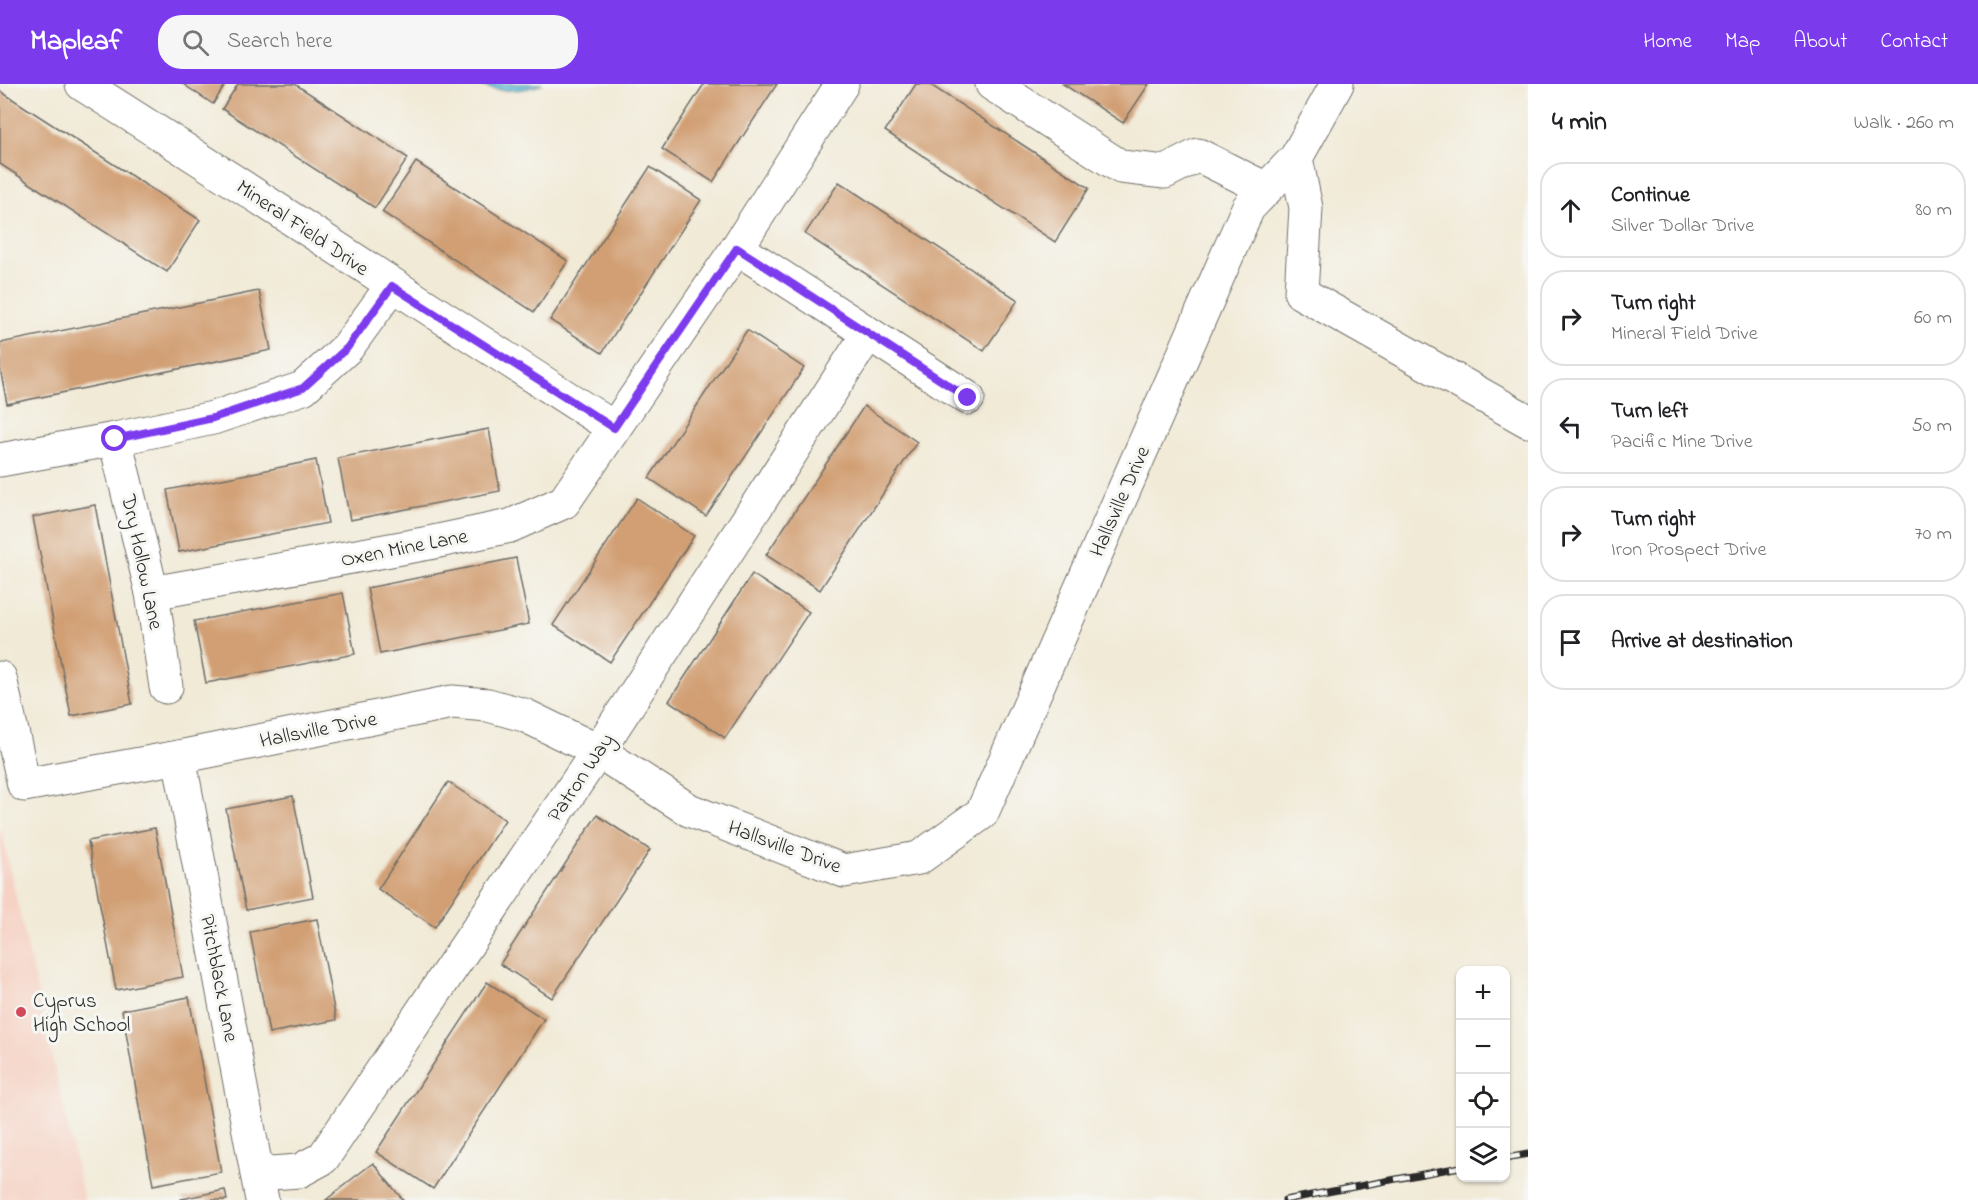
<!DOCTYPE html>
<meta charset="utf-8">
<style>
:root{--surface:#fff;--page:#f6f6f6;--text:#202124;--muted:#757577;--line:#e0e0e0;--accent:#7c3aed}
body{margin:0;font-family:"Indie Flower",sans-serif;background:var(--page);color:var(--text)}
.controls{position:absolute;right:18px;bottom:18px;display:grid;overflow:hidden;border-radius:12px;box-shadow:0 2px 4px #0004}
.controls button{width:54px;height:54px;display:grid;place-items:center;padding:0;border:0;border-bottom:2px solid var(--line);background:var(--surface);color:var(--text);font:30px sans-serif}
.stop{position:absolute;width:18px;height:18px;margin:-14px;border:4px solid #7c3aed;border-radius:50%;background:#fff}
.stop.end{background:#7c3aed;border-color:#fff;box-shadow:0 2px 6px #0008}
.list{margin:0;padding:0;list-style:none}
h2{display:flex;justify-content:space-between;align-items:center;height:78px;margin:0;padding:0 24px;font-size:26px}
h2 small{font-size:20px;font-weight:400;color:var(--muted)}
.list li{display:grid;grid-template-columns:39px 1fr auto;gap:18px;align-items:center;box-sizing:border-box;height:96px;margin:0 12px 12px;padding:0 12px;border:2px solid var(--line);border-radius:24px}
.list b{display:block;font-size:22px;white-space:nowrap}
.list p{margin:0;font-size:20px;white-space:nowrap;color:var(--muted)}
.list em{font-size:20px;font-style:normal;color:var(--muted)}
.icon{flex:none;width:33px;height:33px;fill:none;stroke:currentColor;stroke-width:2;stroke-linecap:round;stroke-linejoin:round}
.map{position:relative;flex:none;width:1528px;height:1116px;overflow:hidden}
header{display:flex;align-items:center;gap:36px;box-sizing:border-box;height:84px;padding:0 30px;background:var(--accent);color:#fff}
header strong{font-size:28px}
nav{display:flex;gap:33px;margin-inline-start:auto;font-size:21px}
.search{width:420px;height:54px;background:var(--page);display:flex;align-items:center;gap:15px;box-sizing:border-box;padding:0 21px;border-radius:24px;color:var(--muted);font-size:22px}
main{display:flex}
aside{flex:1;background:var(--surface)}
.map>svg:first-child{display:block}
.built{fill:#f6d2c4}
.water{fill:#5ebddc;stroke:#447484;stroke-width:1.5}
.building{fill:#d19f73}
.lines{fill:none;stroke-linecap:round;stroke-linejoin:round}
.minor-casing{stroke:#706e67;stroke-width:35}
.minor{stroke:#fff;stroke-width:33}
.rail-casing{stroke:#2b2b2b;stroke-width:7}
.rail{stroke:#f6f6f2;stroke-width:4.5;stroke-dasharray:14;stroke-linecap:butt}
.route{stroke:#7c3aed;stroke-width:8}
.poi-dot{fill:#d1495b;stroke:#f6f6f2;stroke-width:2}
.labels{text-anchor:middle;stroke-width:6;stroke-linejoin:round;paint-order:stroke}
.street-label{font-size:21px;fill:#2b2b2b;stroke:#f6f6f2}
.poi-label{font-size:21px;fill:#2b2b2b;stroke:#f6f6f2;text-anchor:start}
</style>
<header>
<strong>Mapleaf</strong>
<div class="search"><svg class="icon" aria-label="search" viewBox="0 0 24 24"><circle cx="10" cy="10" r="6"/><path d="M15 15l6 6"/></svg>Search here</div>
<nav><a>Home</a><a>Map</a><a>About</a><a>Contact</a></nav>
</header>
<main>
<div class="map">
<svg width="1528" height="1116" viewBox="0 0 1528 1116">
<rect width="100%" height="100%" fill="#f6f6f2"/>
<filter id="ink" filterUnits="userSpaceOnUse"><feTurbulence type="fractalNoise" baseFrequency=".0167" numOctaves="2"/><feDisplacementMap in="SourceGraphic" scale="12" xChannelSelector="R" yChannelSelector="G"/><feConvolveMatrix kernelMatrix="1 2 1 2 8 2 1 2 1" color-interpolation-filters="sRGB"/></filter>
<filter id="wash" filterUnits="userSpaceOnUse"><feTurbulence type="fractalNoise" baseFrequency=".008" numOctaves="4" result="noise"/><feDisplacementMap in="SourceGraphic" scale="24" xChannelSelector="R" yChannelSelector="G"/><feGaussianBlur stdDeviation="1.35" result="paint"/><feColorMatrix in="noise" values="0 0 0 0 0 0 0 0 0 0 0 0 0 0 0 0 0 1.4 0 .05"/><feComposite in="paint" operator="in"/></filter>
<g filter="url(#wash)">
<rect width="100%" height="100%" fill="#f1ead7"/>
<!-- built -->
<polygon class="built" points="0,741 84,1116 0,1116"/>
<!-- water -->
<path class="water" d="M478,0H543C523,7 497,9 478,0Z"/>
<g id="blocks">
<!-- building -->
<g class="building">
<polygon points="183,0 226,0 213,20"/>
<polygon points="238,0 295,0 408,74 375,124 222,25"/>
<polygon points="704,0 777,0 713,98 662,65"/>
<polygon points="916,0 929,0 1089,104 1055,158 885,47"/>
<polygon points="1063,0 1149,0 1123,39"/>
<polygon points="0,7 200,136 167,188 0,80"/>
<polygon points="416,78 568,177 534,228 382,128"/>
<polygon points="650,83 701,116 602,269 550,236"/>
<polygon points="839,98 1018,216 984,267 805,150"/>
<polygon points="259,207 271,266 7,320 0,284 0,259"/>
<polygon points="747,246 804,284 706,432 649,394"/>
<polygon points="864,322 917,358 820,506 766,471"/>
<polygon points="489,345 500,407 350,436 338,374"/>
<polygon points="316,376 328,439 179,468 167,406"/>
<polygon points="637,414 694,452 610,578 553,541"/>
<polygon points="95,421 132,620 71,632 33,433"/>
<polygon points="516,474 529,540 380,570 367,504"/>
<polygon points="752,490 809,528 725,654 669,617"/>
<polygon points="343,509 355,570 206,599 194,537"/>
<polygon points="448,698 505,736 435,843 378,805"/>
<polygon points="293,712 313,813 246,826 226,725"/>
<polygon points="597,731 650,766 552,914 500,880"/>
<polygon points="155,744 183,893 116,906 88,757"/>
<polygon points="317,835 336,936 269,949 250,848"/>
<polygon points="487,898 544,935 433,1105 376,1068"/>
<polygon points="189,913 221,1088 153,1101 122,926"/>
<polygon points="373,1079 403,1116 326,1116 352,1095"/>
<polygon points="225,1106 227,1116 181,1116 181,1115"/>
</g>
</g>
</g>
<g filter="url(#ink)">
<use href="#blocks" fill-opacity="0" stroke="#706e67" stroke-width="1.5"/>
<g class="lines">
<defs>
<g id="minor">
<path d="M82,0C261,113 436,230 614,344"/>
<polyline points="992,0 1121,83 1165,88 1198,71 1266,105"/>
<polyline points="1337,0 1296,74 1306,124 1301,209 1528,337"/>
<polyline points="737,164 968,314"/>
<polyline points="115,355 152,509 166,603"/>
<polyline points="0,376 115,355 213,334 303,304 347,264 392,202"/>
<polyline points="152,509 429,459 510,442 564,418 737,164 842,0"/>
<polyline points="0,594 24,701 179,673 452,618 488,621 524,631 598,667 689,726 844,787 919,774 982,729 1248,124 1296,74"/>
<polyline points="179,673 262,1116"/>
<polyline points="257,1090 299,1087 323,1074 598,667 868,250"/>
</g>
</defs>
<!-- minor casing -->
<use href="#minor" class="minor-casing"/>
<!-- minor -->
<use href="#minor" class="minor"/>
<defs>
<g id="rail">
<polyline points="1506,1074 1528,1070"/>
<polyline points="1285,1116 1460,1083"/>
</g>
</defs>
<!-- rail casing -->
<use href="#rail" class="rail-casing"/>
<!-- rail -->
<use href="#rail" class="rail"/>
</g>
</g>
<g class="lines" filter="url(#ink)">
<!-- route -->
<polyline class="route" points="115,355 213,334 303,304 347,264 392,202 614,344 737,164 968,314"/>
</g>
<!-- markers -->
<circle class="poi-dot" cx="21" cy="928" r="6"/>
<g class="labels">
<!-- street labels -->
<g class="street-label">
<text transform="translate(303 143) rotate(34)" y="7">Mineral Field Drive</text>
<text transform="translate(1119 417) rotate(-66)" y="7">Hallsville Drive</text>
<text transform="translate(404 463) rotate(-11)" y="7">Oxen Mine Lane</text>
<text transform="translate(143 478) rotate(78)" y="7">Dry Hollow Lane</text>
<text transform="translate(318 645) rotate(-11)" y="7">Hallsville Drive</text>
<text transform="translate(580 693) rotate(-56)" y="7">Patron Way</text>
<text transform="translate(785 762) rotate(20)" y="7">Hallsville Drive</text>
<text transform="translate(220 894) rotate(79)" y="7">Pitchblack Lane</text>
</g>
<!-- poi labels -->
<g class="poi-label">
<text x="33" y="923">Cyprus<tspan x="33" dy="24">High School</tspan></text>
</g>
</g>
</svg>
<div class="controls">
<button>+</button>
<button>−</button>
<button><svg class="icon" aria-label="locate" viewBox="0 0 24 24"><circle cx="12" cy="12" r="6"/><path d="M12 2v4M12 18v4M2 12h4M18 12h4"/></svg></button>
<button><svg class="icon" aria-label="layers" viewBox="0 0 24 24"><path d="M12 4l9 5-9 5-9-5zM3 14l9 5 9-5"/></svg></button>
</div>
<div class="stop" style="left:115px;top:355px"></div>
<div class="stop end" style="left:968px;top:314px"></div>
</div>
<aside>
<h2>4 min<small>Walk · 260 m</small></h2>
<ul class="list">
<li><svg class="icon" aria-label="ahead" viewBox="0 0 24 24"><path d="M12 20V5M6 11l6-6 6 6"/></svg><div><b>Continue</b><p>Silver Dollar Drive</p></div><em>80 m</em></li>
<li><svg class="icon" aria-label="right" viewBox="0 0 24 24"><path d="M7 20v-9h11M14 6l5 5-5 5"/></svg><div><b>Turn right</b><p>Mineral Field Drive</p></div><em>60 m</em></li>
<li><svg class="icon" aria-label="left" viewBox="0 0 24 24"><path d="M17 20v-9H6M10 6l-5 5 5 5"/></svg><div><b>Turn left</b><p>Pacific Mine Drive</p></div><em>50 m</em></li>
<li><svg class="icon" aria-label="right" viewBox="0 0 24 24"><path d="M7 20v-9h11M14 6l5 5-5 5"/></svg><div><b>Turn right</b><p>Iron Prospect Drive</p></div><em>70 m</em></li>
<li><svg class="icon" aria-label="arrive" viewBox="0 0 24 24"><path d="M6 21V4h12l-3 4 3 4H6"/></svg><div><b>Arrive at destination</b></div></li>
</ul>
</aside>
</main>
